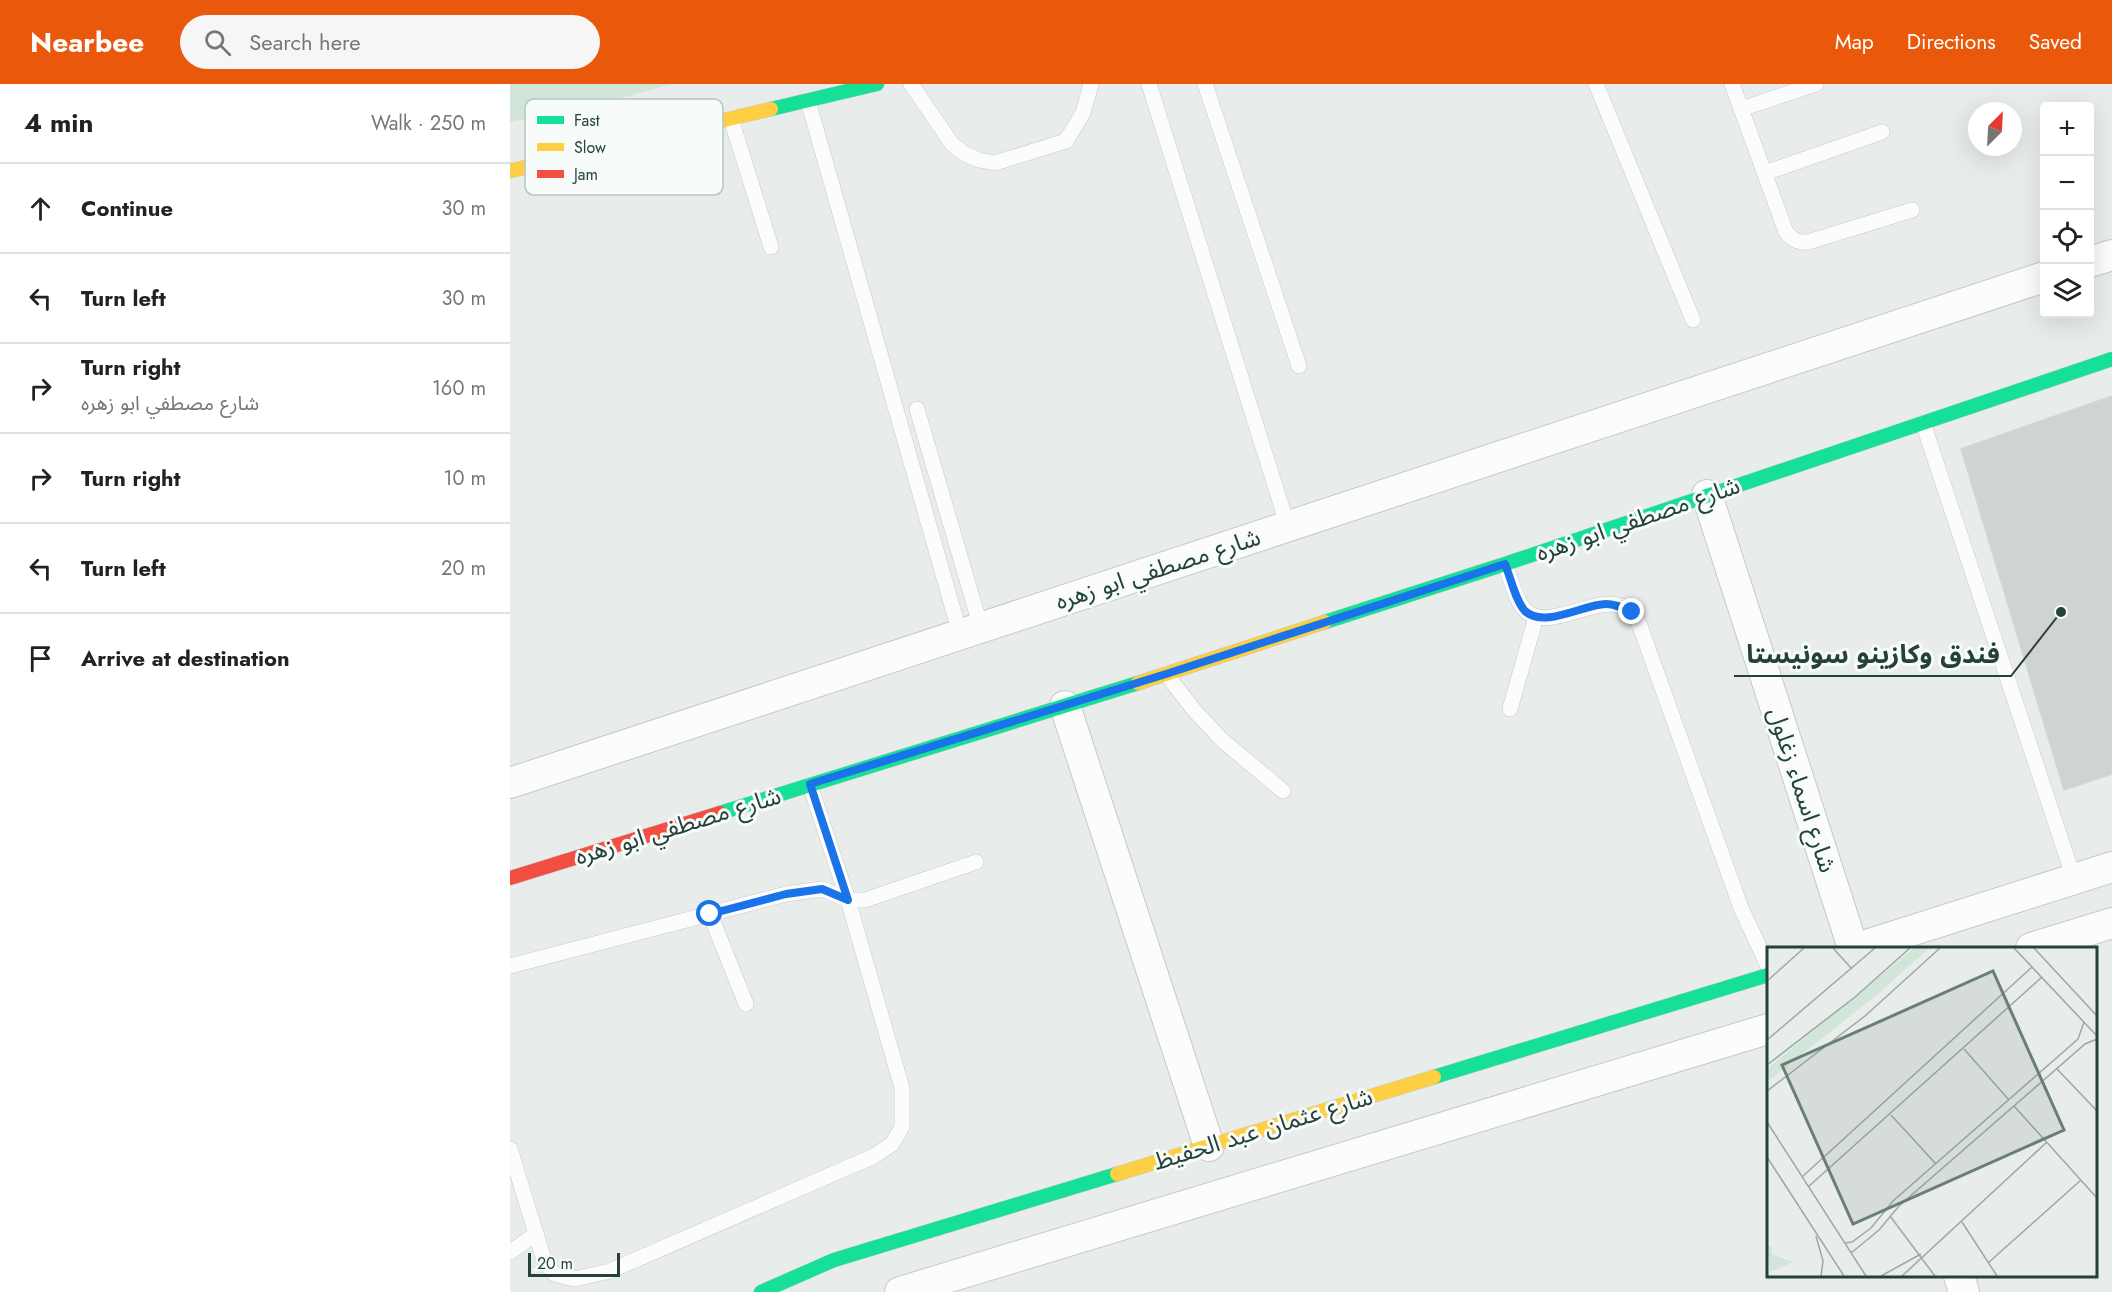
<!DOCTYPE html>
<meta charset="utf-8">
<style>
:root{--surface:#fff;--page:#f6f6f6;--text:#222;--muted:#767676;--line:#e0e0e0;--accent:#ea580c}
body{margin:0;font-family:Jost,"Noto Sans Arabic",sans-serif;background:var(--page);color:var(--text)}
.controls{position:absolute;right:18px;top:18px;display:grid;overflow:hidden;border-radius:6px;box-shadow:0 6px 24px #0002}
.controls button{width:54px;height:54px;display:grid;place-items:center;padding:0;border:0;border-bottom:2px solid var(--line);background:var(--surface);color:var(--text);font:30px sans-serif}
.compass{position:absolute;left:1458px;top:18px;width:54px;height:54px;border-radius:50%;background:var(--surface);box-shadow:0 6px 24px #0002;rotate:24deg}
.scale{position:absolute;left:18px;bottom:15px;width:92px;box-sizing:border-box;padding-left:6px;border:3px solid #24423a;border-top:0;font-size:16px;line-height:21px;white-space:nowrap;color:#24423a;-webkit-text-stroke:4px #f7fbf9;paint-order:stroke}
.stop{position:absolute;width:18px;height:18px;margin:-14px;border:4px solid #1a73e8;border-radius:50%;background:#fff}
.stop.end{background:#1a73e8;border-color:#fff;box-shadow:0 2px 6px #0008}
.list{margin:0;padding:0;list-style:none}
h2{display:flex;justify-content:space-between;align-items:center;height:78px;margin:0;padding:0 24px;font-size:26px}
h2 small{font-size:20px;font-weight:400;color:var(--muted)}
.list li{display:grid;grid-template-columns:39px 1fr auto;gap:18px;align-items:center;box-sizing:border-box;height:90px;padding:0 24px;border-top:2px solid var(--line)}
.list b{display:block;font-size:22px;white-space:nowrap}
.list p{margin:0;font-size:20px;white-space:nowrap;color:var(--muted)}
.list em{font-size:20px;font-style:normal;color:var(--muted)}
.icon{flex:none;width:33px;height:33px;fill:none;stroke:currentColor;stroke-width:2;stroke-linecap:round;stroke-linejoin:round}
.map{position:relative;flex:none;width:1602px;height:1208px;overflow:hidden}
header{display:flex;align-items:center;gap:36px;box-sizing:border-box;height:84px;padding:0 30px;background:var(--accent);color:#fff}
header strong{font-size:28px}
nav{display:flex;gap:33px;margin-inline-start:auto;font-size:21px}
.search{width:420px;height:54px;background:var(--page);display:flex;align-items:center;gap:15px;box-sizing:border-box;padding:0 21px;border-radius:33px;color:var(--muted);font-size:22px}
main{display:flex}
aside{flex:1;background:var(--surface)}
.map>svg:first-child{display:block}
.green{fill:#d1e6d8}
.building{fill:#cfd4d2;stroke:#d1d6d4;stroke-width:1.5}
.lines{fill:none;stroke-linecap:round;stroke-linejoin:round}
.lane-casing{stroke:#c5cac8;stroke-width:16}
.street-casing{stroke:#c5cac8;stroke-width:32}
.fast-casing{stroke:#c3cbc8;stroke-width:15}
.slow-casing{stroke:#c3cbc8;stroke-width:15}
.jam-casing{stroke:#c3cbc8;stroke-width:15}
.lane{stroke:#fcfcfc;stroke-width:15}
.street{stroke:#fcfcfc;stroke-width:30}
.fast{stroke:#16e098;stroke-width:14}
.slow{stroke:#ffcf43;stroke-width:14}
.jam{stroke:#f24e42;stroke-width:14}
.route{stroke:#1a73e8;stroke-width:8}
.labels{text-anchor:middle;stroke-width:6;stroke-linejoin:round;paint-order:stroke}
.street-label{font-size:24px;fill:#24423a;stroke:#f7fbf9}
.inset-road{fill:none;stroke:#9aa9a4;stroke-width:1.5}
.view{fill:#697e78;fill-opacity:0.15;stroke:#697e78;stroke-width:3}
.inset-edge{fill:none;stroke:#24423a;stroke-width:3}
.key{fill:#f7fbf9;stroke:#b8c4c0;stroke-width:1.5}
.key-label{font-size:16px;fill:#24423a}
.leader{fill:none;stroke:#24423a;stroke-width:2}
.callout-dot{fill:#24423a;stroke:#f7fbf9;stroke-width:2}
.callout-label{font-size:26px;text-anchor:middle;font-weight:bold;fill:#24423a;stroke:#f7fbf9;stroke-width:6;stroke-linejoin:round;paint-order:stroke}
</style>
<header>
<strong>Nearbee</strong>
<div class="search"><svg class="icon" aria-label="search" viewBox="0 0 24 24"><circle cx="10" cy="10" r="6"/><path d="M15 15l6 6"/></svg>Search here</div>
<nav><a>Map</a><a>Directions</a><a>Saved</a></nav>
</header>
<main>
<aside>
<h2>4 min<small>Walk · 250 m</small></h2>
<ul class="list">
<li><svg class="icon" aria-label="ahead" viewBox="0 0 24 24"><path d="M12 20V5M6 11l6-6 6 6"/></svg><div><b>Continue</b></div><em>30 m</em></li>
<li><svg class="icon" aria-label="left" viewBox="0 0 24 24"><path d="M17 20v-9H6M10 6l-5 5 5 5"/></svg><div><b>Turn left</b></div><em>30 m</em></li>
<li><svg class="icon" aria-label="right" viewBox="0 0 24 24"><path d="M7 20v-9h11M14 6l5 5-5 5"/></svg><div><b>Turn right</b><p>شارع مصطفي ابو زهره</p></div><em>160 m</em></li>
<li><svg class="icon" aria-label="right" viewBox="0 0 24 24"><path d="M7 20v-9h11M14 6l5 5-5 5"/></svg><div><b>Turn right</b></div><em>10 m</em></li>
<li><svg class="icon" aria-label="left" viewBox="0 0 24 24"><path d="M17 20v-9H6M10 6l-5 5 5 5"/></svg><div><b>Turn left</b></div><em>20 m</em></li>
<li><svg class="icon" aria-label="arrive" viewBox="0 0 24 24"><path d="M6 21V4h12l-3 4 3 4H6"/></svg><div><b>Arrive at destination</b></div></li>
</ul>
</aside>
<div class="map">
<svg width="1602" height="1208" viewBox="0 0 1602 1208">
<rect width="100%" height="100%" fill="#e8edeb"/>
<!-- green -->
<polygon class="green" points="0,0 162,0 81,22 0,38"/>
<!-- building -->
<polygon class="building" points="1602,312 1602,690 1554,706 1451,365"/>
<g class="lines">
<defs>
<g id="lane">
<polyline points="401,0 442,60 455,70 469,76 485,79 556,57 573,29 581,0"/>
<polyline points="639,0 778,443"/>
<polyline points="695,0 789,282"/>
<polyline points="1086,0 1183,236"/>
<path d="M1222,0L1276,148C1282,156 1288,159 1298,158L1402,126"/>
<polyline points="298,17 450,550"/>
<polyline points="1231,25 1306,0"/>
<polyline points="221,35 261,163"/>
<polyline points="1255,89 1372,48"/>
<polyline points="407,325 471,544"/>
<polyline points="1413,339 1564,795"/>
<path d="M995,480C1000,492 1006,519 1016,527C1042,551 1097,500 1123,530C1126,533 1128,538 1130,542L1231,824L1258,882"/>
<polyline points="656,590 684,626 712,656 773,707"/>
<polyline points="1000,625 1026,533"/>
<polyline points="200,830 236,920"/>
<polyline points="0,882 276,810 312,805 338,816 355,816 466,778"/>
<polyline points="0,1065 34,1176 44,1190 64,1195 100,1187 364,1072 382,1060 392,1043 392,1004 338,816 300,701"/>
<polyline points="0,1168 26,1150"/>
</g>
<g id="street">
<polyline points="1580,178 1602,171"/>
<polyline points="1197,411 1343,864"/>
<polyline points="555,622 699,1062"/>
<polyline points="0,699 1534,193"/>
<polyline points="1347,864 1602,783"/>
<polyline points="1521,864 1602,839"/>
<polyline points="1449,1192 1454,1208"/>
<polyline points="390,1208 1258,945"/>
</g>
<g id="fast">
<polyline points="261,25 367,0"/>
<polyline points="815,538 995,480 1602,275"/>
<polyline points="210,729 628,599"/>
<polyline points="924,993 1258,891"/>
<polyline points="251,1208 324,1176 607,1090"/>
</g>
<g id="slow">
<polyline points="0,87 261,25"/>
<polyline points="628,599 815,538"/>
<polyline points="607,1090 924,993"/>
</g>
<polyline id="jam" points="0,794 210,729"/>
</defs>
<!-- lane casing -->
<use href="#lane" class="lane-casing"/>
<!-- street casing -->
<use href="#street" class="street-casing"/>
<!-- fast casing -->
<use href="#fast" class="fast-casing"/>
<!-- slow casing -->
<use href="#slow" class="slow-casing"/>
<!-- jam casing -->
<use href="#jam" class="jam-casing"/>
<!-- lane -->
<use href="#lane" class="lane"/>
<!-- street -->
<use href="#street" class="street"/>
<!-- fast -->
<use href="#fast" class="fast"/>
<!-- slow -->
<use href="#slow" class="slow"/>
<!-- jam -->
<use href="#jam" class="jam"/>
</g>
<g class="lines">
<!-- route -->
<path class="route" d="M200,830L276,810L312,805L338,816L300,700L656,590L995,480C1000,492 1006,518 1015,527C1034,545 1074,520 1096,520C1105,520 1114,524 1122,528"/>
</g>
<g class="labels">
<!-- street labels -->
<g class="street-label">
<text transform="translate(1128 435) rotate(-19)" y="8">شارع مصطفي ابو زهره</text>
<text transform="translate(648 485) rotate(-18)" y="8">شارع مصطفي ابو زهره</text>
<text transform="translate(1292 706) rotate(72)" y="8">شارع اسماء زغلول</text>
<text transform="translate(168 742) rotate(-17)" y="8">شارع مصطفي ابو زهره</text>
<text transform="translate(753 1045) rotate(-17)" y="8">شارع عثمان عبد الحفيظ</text>
</g>
</g>
<!-- overview -->
<g transform="translate(1257 863)">
<rect width="330" height="330" fill="#e8edeb"/>
<path d="M147,1H162L111,47L0,135V122ZM0,298L5,300L4,307L26,315L3,325Z" fill="#d1e6d8"/>
<path class="inset-road" d="M66,1L85,22M247,1L330,89M267,1L330,69M0,34L37,1M0,93L108,1M197,102L242,153M0,118L88,50L143,1M290,122L330,164M0,144L98,69L173,1M247,159L330,251M124,168L169,217M0,175L99,329M0,210L77,329M35,230L265,20M41,240L275,30M123,269L168,329M195,275L230,329M49,289L56,314L54,329M77,296L85,295L104,281L126,254L311,92L317,75M84,306L112,283L132,259L318,97L330,92M221,316L314,233M114,329L154,307M135,329L280,195"/>
<path class="view" d="M226,24L297,183L86,277L15,118Z"/>
<rect width="330" height="330" class="inset-edge"/>
</g>
<!-- legend -->
<rect x="15" y="15" width="198" height="96" rx="9" class="key"/>
<rect x="27" y="32" width="27" height="8" fill="#16e098"/>
<rect x="27" y="59" width="27" height="8" fill="#ffcf43"/>
<rect x="27" y="86" width="27" height="8" fill="#f24e42"/>
<g class="key-label">
<text x="64" y="42">Fast</text>
<text x="64" y="69">Slow</text>
<text x="64" y="96">Jam</text>
</g>
<!-- callouts -->
<path class="leader" d="M1551 528L1501 592H1224"/>
<circle class="callout-dot" cx="1551" cy="528" r="6"/>
<g class="callout-label">
<text x="1363" y="579">فندق وكازينو سونيستا</text>
</g>
</svg>
<div class="controls">
<button>+</button>
<button>−</button>
<button><svg class="icon" aria-label="locate" viewBox="0 0 24 24"><circle cx="12" cy="12" r="6"/><path d="M12 2v4M12 18v4M2 12h4M18 12h4"/></svg></button>
<button><svg class="icon" aria-label="layers" viewBox="0 0 24 24"><path d="M12 4l9 5-9 5-9-5zM3 14l9 5 9-5"/></svg></button>
</div>
<svg class="compass" viewBox="-18 -18 36 36"><path d="M0-13l5 13h-10z" fill="#e53935"/><path d="M0 13l5-13h-10z" fill="#767676"/></svg>
<div class="scale">20 m</div>
<div class="stop" style="left:200px;top:830px"></div>
<div class="stop end" style="left:1122px;top:528px"></div>
</div>
</main>
